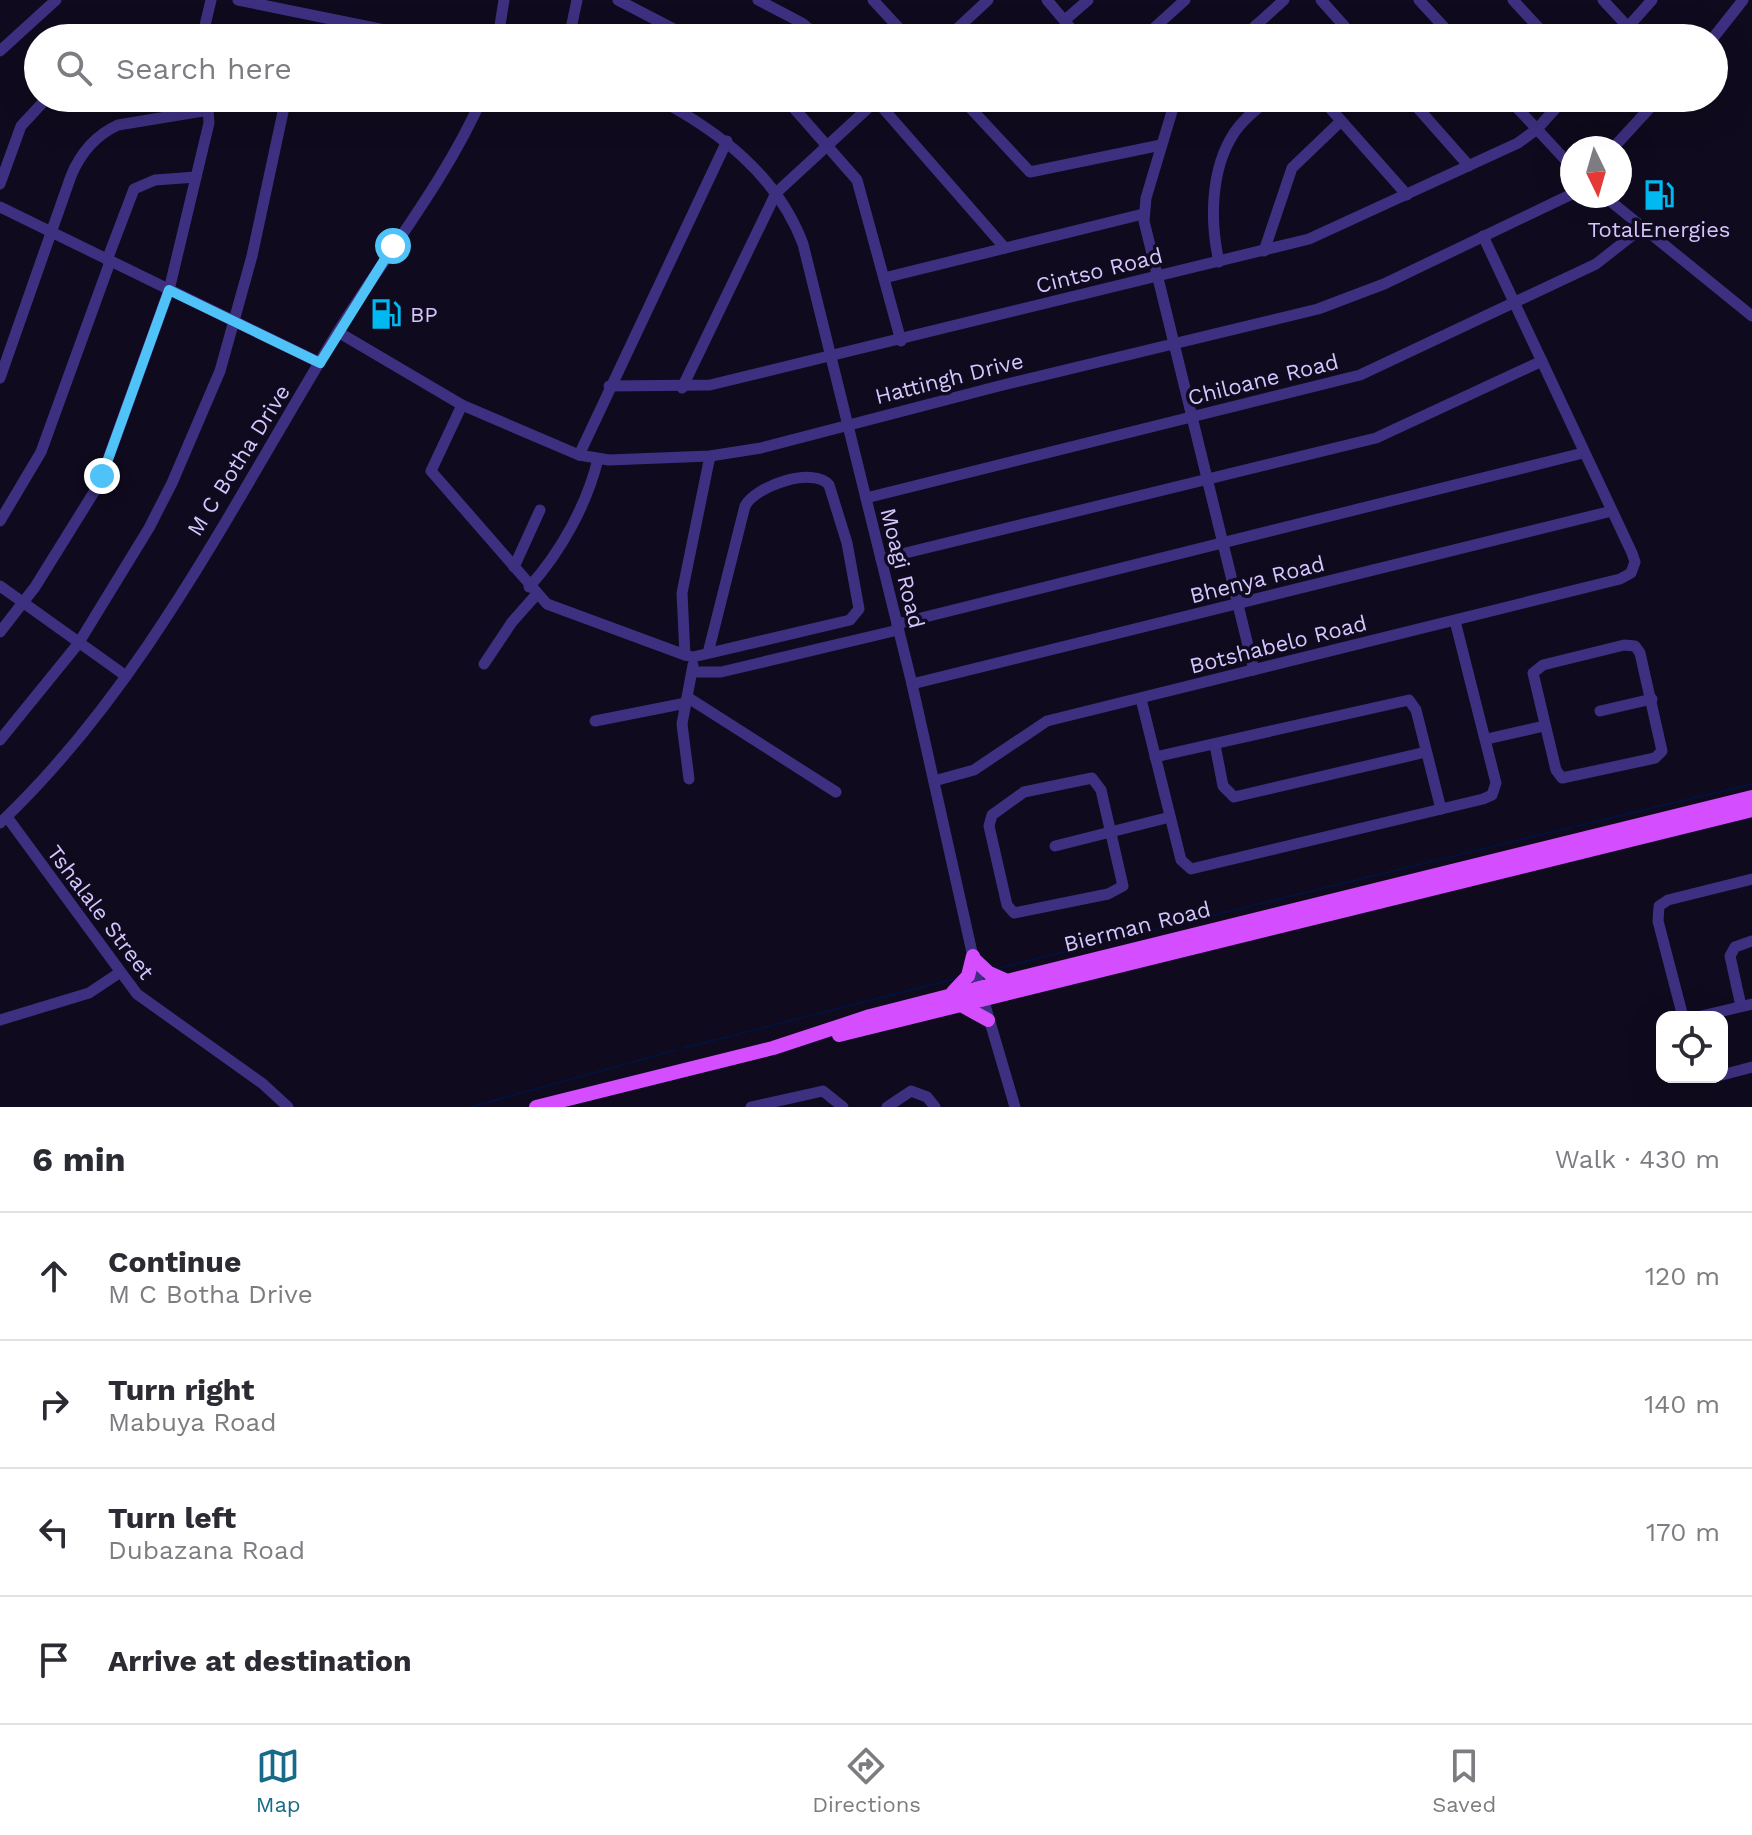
<!DOCTYPE html>
<meta charset="utf-8">
<style>
:root{--surface:#fff;--page:#f7f7f7;--text:#2b2b33;--muted:#7c7c81;--line:#e1e1e2;--accent:#186b88}
body{margin:0;font-family:"Work Sans",sans-serif;background:var(--page);color:var(--text)}
.controls{position:absolute;right:24px;bottom:24px;display:grid;overflow:hidden;border-radius:16px;box-shadow:0 8px 32px #0002}
.controls button{width:72px;height:72px;display:grid;place-items:center;padding:0;border:0;border-bottom:2px solid var(--line);background:var(--surface);color:var(--text);font:40px sans-serif}
.compass{position:absolute;left:1560px;top:136px;width:72px;height:72px;border-radius:50%;background:var(--surface);box-shadow:0 8px 32px #0002;rotate:175deg}
.stop{position:absolute;width:24px;height:24px;margin:-18px;border:6px solid #4fc3f7;border-radius:50%;background:#fff}
.stop.end{background:#4fc3f7;border-color:#fff;box-shadow:0 2px 8px #0008}
.list{margin:0;padding:0;list-style:none}
h2{display:flex;justify-content:space-between;align-items:center;height:104px;margin:0;padding:0 32px;font-size:34px}
h2 small{font-size:26px;font-weight:400;color:var(--muted)}
.list li{display:grid;grid-template-columns:52px 1fr auto;gap:24px;align-items:center;box-sizing:border-box;height:128px;padding:0 32px;border-top:2px solid var(--line)}
.list b{display:block;font-size:30px;white-space:nowrap}
.list p{margin:0;font-size:26px;white-space:nowrap;color:var(--muted)}
.list em{font-size:26px;font-style:normal;color:var(--muted)}
.icon{flex:none;width:44px;height:44px;fill:none;stroke:currentColor;stroke-width:2;stroke-linecap:round;stroke-linejoin:round}
.map{position:relative;flex:none;width:1752px;height:1107px;overflow:hidden}
.search{position:absolute;background:var(--surface);box-shadow:0 8px 32px #0002;left:24px;right:24px;top:24px;height:88px;display:flex;align-items:center;gap:20px;box-sizing:border-box;padding:0 28px;border-radius:44px;color:var(--muted);font-size:30px}
.sheet{height:616px;background:var(--surface)}
nav{display:flex;justify-content:space-around;align-items:center;box-sizing:border-box;height:112px;border-top:2px solid var(--line);background:var(--surface);font-size:22px;color:var(--muted)}
nav a{display:grid;justify-items:center;gap:4px}
nav .on{color:var(--accent)}
.map>svg:first-child{display:block}
.lines{fill:none;stroke-linecap:round;stroke-linejoin:round}
.stream{stroke:#04113b;stroke-width:2}
.minor{stroke:#3e3081;stroke-width:11}
.major{stroke:#d44dff;stroke-width:14}
.route{stroke:#4fc3f7;stroke-width:10}
.labels{text-anchor:middle;stroke-width:7;stroke-linejoin:round;paint-order:stroke}
.poi-label{font-size:22px;fill:#d4c6ff;stroke:#0f0a1d}
.street-label{font-size:22px;fill:#d4c6ff;stroke:#0f0a1d}
</style>
<div class="map">
<svg width="1752" height="1107" viewBox="0 0 1752 1107">
<rect width="100%" height="100%" fill="#0f0a1d"/>
<g class="lines">
<!-- stream -->
<g class="stream">
<polyline points="1577,826 1752,784"/>
<polyline points="999,968 1572,827"/>
<polyline points="684,1048 958,978"/>
<polyline points="471,1107 676,1050"/>
</g>
<!-- minor -->
<g class="minor">
<polyline points="238,0 424,38"/>
<polyline points="618,0 691,38"/>
<polyline points="758,0 802,23 820,38"/>
<polyline points="873,0 908,38"/>
<polyline points="1047,0 1079,38"/>
<polyline points="1321,0 1355,38"/>
<polyline points="1419,0 1454,38"/>
<polyline points="1513,0 1548,38"/>
<polyline points="1603,0 1628,27"/>
<polyline points="1065,20 1088,0"/>
<polyline points="1256,25 1268,38"/>
<polyline points="202,38 211,0"/>
<polyline points="498,38 504,0"/>
<polyline points="569,38 577,0"/>
<polyline points="947,38 988,0"/>
<polyline points="1143,38 1185,0"/>
<polyline points="1242,38 1284,0"/>
<polyline points="1618,38 1652,0"/>
<polyline points="1713,38 1743,0"/>
<polyline points="0,51 56,0"/>
<path d="M656,98C719,131 777,175 803,244L912,684L980,988L1015,1107"/>
<polyline points="785,98 857,180 901,341"/>
<polyline points="874,98 1005,248"/>
<polyline points="961,98 1030,172 1161,145"/>
<polyline points="1176,98 1146,198 1144,221 1254,670"/>
<polyline points="1321,98 1407,195"/>
<polyline points="1409,98 1469,166"/>
<polyline points="1508,98 1572,167"/>
<polyline points="1613,148 1659,98"/>
<polyline points="0,184 21,126 47,98"/>
<polyline points="1604,196 1752,316"/>
<polyline points="0,207 320,363"/>
<polyline points="1264,251 1292,168 1341,121"/>
<polyline points="107,260 134,189 155,180 196,177"/>
<path d="M1219,262C1210,222 1210,170 1234,133C1243,119 1257,109 1270,98"/>
<polyline points="884,278 1143,214"/>
<polyline points="338,332 462,405 579,455 609,460 710,456 761,448 999,386 1318,309 1384,284 1572,194"/>
<path d="M0,378L71,176C80,154 96,135 118,125L209,110"/>
<polyline points="609,386 710,385 1309,239 1518,143 1537,129 1565,98"/>
<polyline points="682,388 776,193 879,98"/>
<polyline points="462,405 431,471 547,604 685,655"/>
<polyline points="579,455 727,141"/>
<polyline points="866,498 1360,375 1596,264 1643,227"/>
<polyline points="0,521 41,452 110,262"/>
<polyline points="881,559 1376,438 1542,361"/>
<polyline points="514,567 540,510"/>
<polyline points="0,586 126,676"/>
<path d="M529,587C561,552 587,504 598,459"/>
<polyline points="897,624 1583,453"/>
<polyline points="0,632 35,587 99,484 169,290 209,123 207,98"/>
<polygon points="1624,645 1635,646 1640,653 1662,751 1655,758 1562,778 1556,770 1533,673 1543,665"/>
<path d="M708,653L745,506C755,486 814,466 829,485L847,543L859,609L850,620L693,657L685,655L682,593L710,456"/>
<polyline points="484,664 512,622 536,595"/>
<polyline points="693,672 721,672 898,630"/>
<polyline points="912,684 1612,511"/>
<polyline points="687,697 836,792"/>
<polyline points="1141,699 1181,860 1191,869 1483,799 1492,795 1496,783 1455,621"/>
<polyline points="1600,711 1652,699"/>
<polyline points="595,721 686,703"/>
<polyline points="1487,739 1544,726"/>
<polyline points="0,740 78,644 149,528 172,483 220,371 252,256 286,98"/>
<polyline points="1215,745 1223,786 1234,797 1426,752"/>
<polyline points="1155,757 1409,700 1416,710 1441,809"/>
<polygon points="1092,778 1101,790 1123,886 1108,894 1014,913 1007,905 989,826 992,815 1024,792"/>
<polyline points="689,779 682,724 693,665"/>
<polyline points="934,781 974,770 1047,721 1620,579 1631,573 1635,562 1632,553 1483,236"/>
<polyline points="7,817 137,994 263,1084 288,1107"/>
<path d="M0,823C145,686 235,499 339,330C386,254 446,180 482,98"/>
<polyline points="1055,846 1170,817"/>
<polyline points="1741,1006 1730,956 1735,947 1752,941"/>
<polyline points="1683,1017 1658,921 1659,906 1668,900 1752,879"/>
<polyline points="1697,1017 1752,1004"/>
<polyline points="0,1020 89,993 119,973"/>
<polyline points="1722,1075 1752,1067"/>
<polyline points="1700,1077 1715,1077"/>
<polyline points="751,1107 823,1091 843,1107"/>
<polyline points="887,1107 911,1091 927,1097 935,1107"/>
</g>
<!-- major -->
<g class="major">
<polyline points="973,958 989,973 1007,981"/>
<polyline points="953,992 968,976 973,956"/>
<polyline points="961,1005 988,1020"/>
<polyline points="839,1035 1752,810"/>
<polyline points="536,1107 773,1048 870,1016 1007,981 1752,797"/>
</g>
</g>
<g class="lines">
<!-- route -->
<polyline class="route" points="102,476 169,290 320,363 393,246"/>
</g>
<!-- icons -->
<defs>
<symbol id="fuel-bare" viewBox="-9 -9 18 18"><path d="M-5.5-6h7V0h2V4h1.3V-2.5L3-4.5l.8-.8L6-3V5H2.5V1h-1V6h-7ZM-4.2-4.7v3.2H.2V-4.7Z" fill="#00b9f1" stroke="#0f0a1d" stroke-width="2.5" paint-order="stroke"/></symbol>
</defs>
<g fill-rule="evenodd">
<use href="#fuel-bare" x="1637" y="173" width="44" height="44"/>
<use href="#fuel-bare" x="364" y="292" width="44" height="44"/>
</g>
<g class="labels">
<!-- poi labels -->
<g class="poi-label">
<text x="1659" y="237">TotalEnergies</text>
<text x="410" y="322" text-anchor="start">BP</text>
</g>
<!-- street labels -->
<g class="street-label">
<text transform="translate(1099 270) rotate(-14)" y="8">Cintso Road</text>
<text transform="translate(949 378) rotate(-14)" y="8">Hattingh Drive</text>
<text transform="translate(1263 379) rotate(-14)" y="8">Chiloane Road</text>
<text transform="translate(238 460) rotate(-58)" y="8">M C Botha Drive</text>
<text transform="translate(903 568) rotate(76)" y="8">Moagi Road</text>
<text transform="translate(1257 579) rotate(-14)" y="8">Bhenya Road</text>
<text transform="translate(1278 644) rotate(-14)" y="8">Botshabelo Road</text>
<text transform="translate(101 912) rotate(53)" y="8">Tshalale Street</text>
<text transform="translate(1137 926) rotate(-14)" y="8">Bierman Road</text>
</g>
</g>
</svg>
<div class="controls">
<button><svg class="icon" aria-label="locate" viewBox="0 0 24 24"><circle cx="12" cy="12" r="6"/><path d="M12 2v4M12 18v4M2 12h4M18 12h4"/></svg></button>
</div>
<svg class="compass" viewBox="-18 -18 36 36"><path d="M0-13l5 13h-10z" fill="#e53935"/><path d="M0 13l5-13h-10z" fill="#7c7c81"/></svg>
<div class="stop" style="left:393px;top:246px"></div>
<div class="stop end" style="left:102px;top:476px"></div>
<div class="search"><svg class="icon" aria-label="search" viewBox="0 0 24 24"><circle cx="10" cy="10" r="6"/><path d="M15 15l6 6"/></svg>Search here</div>
</div>
<section class="sheet">
<h2>6 min<small>Walk · 430 m</small></h2>
<ul class="list">
<li><svg class="icon" aria-label="ahead" viewBox="0 0 24 24"><path d="M12 20V5M6 11l6-6 6 6"/></svg><div><b>Continue</b><p>M C Botha Drive</p></div><em>120 m</em></li>
<li><svg class="icon" aria-label="right" viewBox="0 0 24 24"><path d="M7 20v-9h11M14 6l5 5-5 5"/></svg><div><b>Turn right</b><p>Mabuya Road</p></div><em>140 m</em></li>
<li><svg class="icon" aria-label="left" viewBox="0 0 24 24"><path d="M17 20v-9H6M10 6l-5 5 5 5"/></svg><div><b>Turn left</b><p>Dubazana Road</p></div><em>170 m</em></li>
<li><svg class="icon" aria-label="arrive" viewBox="0 0 24 24"><path d="M6 21V4h12l-3 4 3 4H6"/></svg><div><b>Arrive at destination</b></div></li>
</ul>
</section>
<nav>
<a class="on"><svg class="icon" aria-label="map" viewBox="0 0 24 24"><path d="M3 6l6-2 6 2 6-2v14l-6 2-6-2-6 2zM9 4v14M15 6v14"/></svg>Map</a>
<a><svg class="icon" aria-label="directions" viewBox="0 0 24 24"><path d="M12 3l9 9-9 9-9-9zM9 14v-3h6M13 9l2 2-2 2"/></svg>Directions</a>
<a><svg class="icon" aria-label="saved" viewBox="0 0 24 24"><path d="M7 4h10v16l-5-4-5 4z"/></svg>Saved</a>
</nav>
